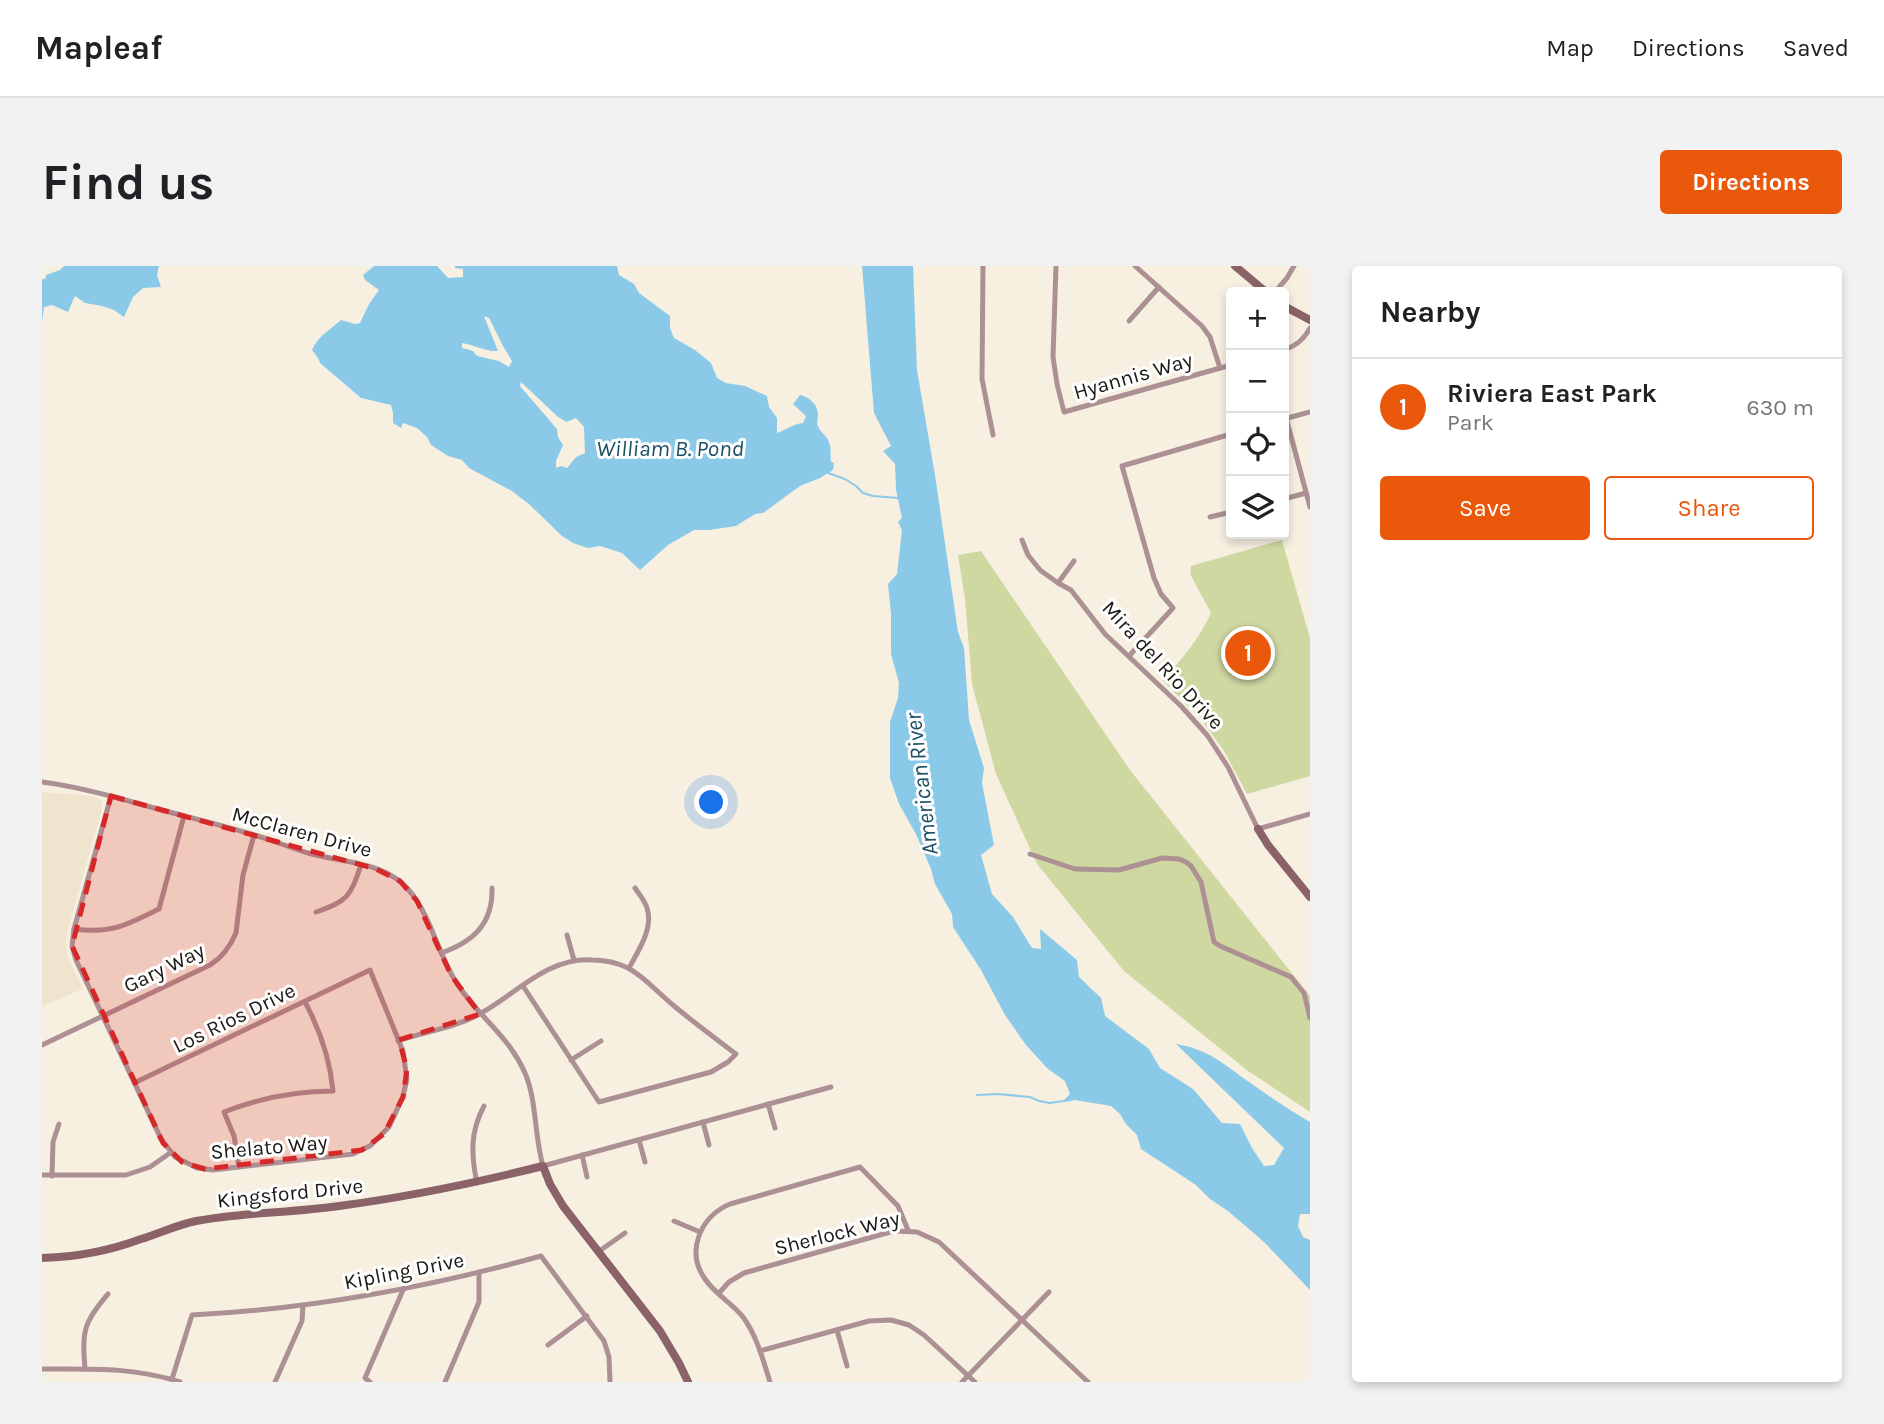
<!DOCTYPE html>
<meta charset="utf-8">
<style>
:root{--surface:#fff;--page:#f2f2f2;--text:#202124;--muted:#757577;--line:#e0e0e0;--accent:#ea580c}
body{margin:0;font-family:Karla,sans-serif;background:var(--page);color:var(--text)}
.controls{position:absolute;right:21px;top:21px;display:grid;overflow:hidden;border-radius:7px;box-shadow:0 4px 10px #0003}
.controls button{width:63px;height:63px;display:grid;place-items:center;padding:0;border:0;border-bottom:2px solid var(--line);background:var(--surface);color:var(--text);font:35px sans-serif}
.you{position:absolute;left:670px;top:537px;width:24px;height:24px;margin:-18px;border:5px solid #fff;border-radius:50%;background:#1a73e8;box-shadow:0 0 0 10px #1a73e833}
.badge{display:grid;place-items:center;width:46px;height:46px;border-radius:50%;background:var(--accent);color:#fff;font-size:23px;font-weight:700}
.pin{position:absolute;translate:-50% -50%;border:4px solid #fff;box-shadow:0 2px 7px #0006}
.list{margin:0;padding:0;list-style:none}
h2{display:flex;justify-content:space-between;align-items:center;height:91px;margin:0;padding:0 28px;font-size:30px}
h2 small{font-size:23px;font-weight:400;color:var(--muted)}
.list li{display:grid;grid-template-columns:46px 1fr auto;gap:21px;align-items:center;box-sizing:border-box;height:98px;padding:0 28px;border-top:2px solid var(--line)}
.list b{display:block;font-size:26px;white-space:nowrap}
.list p{margin:0;font-size:23px;white-space:nowrap;color:var(--muted)}
.list em{font-size:23px;font-style:normal;color:var(--muted)}
.actions{display:flex;gap:14px;padding:21px 28px}
.actions a{flex:1;padding:16px 0;border:2px solid var(--accent);border-radius:7px;text-align:center;font-size:24px;color:var(--accent)}
.actions .main{background:var(--accent);color:#fff}
.icon{flex:none;width:38px;height:38px;fill:none;stroke:currentColor;stroke-width:2;stroke-linecap:round;stroke-linejoin:round}
.map{position:relative;flex:none;width:1268px;height:1116px;overflow:hidden;border-radius:7px}
header{display:flex;align-items:center;gap:42px;box-sizing:border-box;height:98px;padding:0 35px;background:var(--surface);border-bottom:2px solid var(--line)}
header strong{font-size:33px}
nav{display:flex;gap:38px;margin-inline-start:auto;font-size:24px}
.intro{display:flex;align-items:center;justify-content:space-between;box-sizing:border-box;height:168px;padding:0 42px}
h1{margin:0;font-size:49px}
.button{padding:18px 32px;border-radius:7px;background:var(--accent);color:#fff;font-size:24px;font-weight:700}
main{display:flex;gap:42px;padding:0 42px}
aside{flex:1;background:var(--surface);border-radius:7px;box-shadow:0 4px 10px #0003}
.map>svg:first-child{display:block}
.built{fill:#efe4ce}
.green{fill:#d0d8a2}
.water{fill:#8acae8;fill-rule:evenodd}
.lines{fill:none;stroke-linecap:round;stroke-linejoin:round}
.stream{stroke:#8acae8;stroke-width:2}
.street{stroke:#ac9094;stroke-width:5}
.secondary{stroke:#8a6268;stroke-width:8}
.marked{fill:#d62828;fill-opacity:0.2;stroke:#d62828;stroke-width:5;stroke-dasharray:14 9;stroke-linejoin:round}
.labels{text-anchor:middle;stroke-width:6;stroke-linejoin:round;paint-order:stroke}
.street-label{font-size:21px;fill:#1b1914;stroke:#fefefe}
.water-label{font-size:23px;font-style:italic;fill:#1c5065;stroke:#fefefe}
</style>
<header>
<strong>Mapleaf</strong>
<nav><a>Map</a><a>Directions</a><a>Saved</a></nav>
</header>
<div class="intro"><h1>Find us</h1><a class="button">Directions</a></div>
<main>
<div class="map">
<svg width="1268" height="1116" viewBox="0 0 1268 1116">
<rect width="100%" height="100%" fill="#f7f0e1"/>
<!-- built -->
<polygon class="built" points="0,526 50,530 60,535 60,543 26,663 24,675 25,689 41,723 0,740"/>
<!-- green -->
<g class="green">
<path d="M1240,274L1268,372V510L1205,528L1182,485L1158,452L1120,414C1140,394 1157,373 1169,347L1148,308L1149,300Z"/>
<polygon points="939,285 1088,504 1268,730 1268,846 1206,805 1082,705 995,598 954,508 930,418 923,333 916,289"/>
</g>
<!-- water -->
<g class="water">
<polygon points="22,0 117,0 115,9 119,21 101,22 91,31 82,51 72,44 60,40 43,37 33,30 26,46 10,39 2,41 0,56 0,13 3,13 4,9 18,4"/>
<path d="M332,0H395L406,12L421,11V3L413,2V0H575L577,9L592,18L597,27L628,50V62L632,72L653,84L669,97L675,112L684,117L703,120L725,130L727,141L735,152V167C744,164 751,158 761,157L764,150L751,138L758,129C767,131 776,138 776,149C776,153 774,156 776,160C778,166 783,168 786,174C790,181 788,188 789,196L792,197L791,204L778,212L758,220L721,247L713,248L694,260L667,264H652L626,279L598,304L580,287L558,280L546,282L531,277L520,270L488,239L470,225L427,202L420,194L406,190L389,179L385,171L375,162L361,157L359,162L351,157V147L349,139L319,132L278,97L276,92L270,84C276,70 288,64 299,54L313,58L318,57L327,38L337,24L323,14L321,9ZM442,50L447,52L461,80L470,95L467,101L457,95L435,90L431,85L420,82V77C434,79 443,86 456,85ZM479,116L515,150L524,156L534,152L542,161L543,187L534,191L525,202L519,200L514,202V195L521,179L516,171L515,163L478,120Z"/>
<path d="M820,0H871L875,104L893,209L916,366L922,382L927,454L942,502L940,517L952,579L939,589L950,628L971,651L990,682L999,683L998,663L1035,694L1037,711L1059,732L1063,750L1107,783L1118,802L1151,823L1180,857L1198,858L1210,882L1222,900L1232,899L1242,882L1134,778C1168,784 1180,797 1207,816C1227,830 1247,844 1268,856V948H1258L1256,960L1261,971L1268,974V1024L1222,976L1186,945L1168,933L1154,919L1099,883L1095,869L1084,858L1078,848L1069,840L1033,834L1023,836L1021,835L1028,828L1023,815L1006,803L984,779L963,749L939,704L911,661L910,648L893,618L889,603L874,568L857,538L848,512V456L856,432L857,417L849,388V348L846,318L855,308L860,264L856,256L860,252L854,224L853,198L841,185L849,180L832,147Z"/>
</g>
<g class="lines">
<!-- stream -->
<g class="stream">
<polyline points="786,207 803,213 814,220 821,227 831,230 856,232"/>
<polyline points="935,829 956,828 988,831 997,835 1008,837 1021,835"/>
</g>
<!-- street -->
<g class="street">
<polyline points="941,0 940,113 951,169"/>
<polyline points="1014,0 1011,91 1015,118 1022,146 1189,99"/>
<polyline points="1093,0 1160,60 1168,71 1178,102"/>
<polyline points="1233,26 1245,12 1252,0"/>
<polyline points="1087,55 1117,21"/>
<path d="M1242,84C1254,80 1262,74 1268,62"/>
<polyline points="1242,144 1268,241"/>
<polyline points="1242,153 1268,146"/>
<polyline points="1242,233 1264,227"/>
<polyline points="1168,251 1189,246"/>
<polyline points="980,274 986,289 998,304 1016,317 1029,324 1063,368 1139,440 1165,469 1186,501 1216,563 1268,548"/>
<polyline points="1016,317 1032,295"/>
<polyline points="1087,390 1131,342 1119,328 1112,312 1080,200 1189,168"/>
<path d="M0,516C33,520 66,529 98,538C137,549 177,558 216,570C233,575 249,582 266,587C297,596 335,595 360,617C388,642 395,688 416,719C437,751 467,770 483,807C495,835 492,869 501,900L789,821"/>
<polyline points="69,530 32,663 30,680 34,694 119,873 133,891 155,902 171,904 311,888 328,880 347,861 361,831 365,813 361,785 328,704 92,817"/>
<polyline points="988,588 1033,603 1077,604 1120,592 1137,593 1144,596 1149,600 1159,616 1172,676 1178,680 1249,711 1262,727 1268,752"/>
<path d="M274,646C306,635 308,631 319,599"/>
<path d="M32,663C69,668 84,659 117,643L142,550"/>
<polyline points="525,669 532,694"/>
<path d="M399,687C431,676 451,658 450,622"/>
<path d="M587,702C596,685 612,662 605,642C603,635 597,628 593,622"/>
<path d="M356,775C381,766 408,763 432,751C471,732 503,691 550,694C563,694 574,696 586,702C603,711 616,727 631,739C651,756 673,772 694,788L686,796L669,806L557,836L481,720"/>
<path d="M0,779L168,699C181,691 188,681 194,667L201,609L212,569"/>
<polyline points="529,794 559,775"/>
<polyline points="726,838 733,862"/>
<polyline points="661,856 667,879"/>
<polyline points="597,874 603,896"/>
<polyline points="540,889 545,911"/>
<path d="M197,901L192,870L182,846C218,832 253,825 291,825C288,793 278,764 263,736"/>
<polyline points="0,909 84,909 108,901 128,887"/>
<polyline points="10,910 11,876 17,858"/>
<path d="M435,917C429,889 428,866 442,840"/>
<polyline points="632,955 658,966"/>
<polyline points="556,986 583,967"/>
<polyline points="677,1027 687,1016 702,1007 852,965 875,966 897,976 1046,1116"/>
<polyline points="795,1064 805,1100"/>
<polyline points="506,1079 545,1050"/>
<polyline points="718,1085 827,1055 849,1054 867,1059 882,1069 933,1116"/>
<path d="M0,1103C49,1103 91,1101 138,1116"/>
<path d="M43,1103C40,1065 41,1057 66,1028"/>
<path d="M130,1113L150,1049C270,1043 384,1022 499,990L562,1075L567,1091L568,1116"/>
<polyline points="233,1116 260,1055 261,1039"/>
<polyline points="328,1116 323,1112 361,1024"/>
<polyline points="403,1116 437,1036 437,1006"/>
<path d="M728,1116C721,1094 715,1070 701,1051C690,1037 673,1028 663,1013C643,985 659,950 688,938L818,901L856,940L866,964"/>
<polyline points="920,1116 1007,1026"/>
</g>
<!-- secondary -->
<g class="secondary">
<polyline points="1193,0 1224,26"/>
<polyline points="1242,40 1268,54"/>
<polyline points="1216,563 1226,579 1268,631"/>
<path d="M0,992C34,991 67,985 99,973C118,967 135,959 154,955C201,946 250,947 297,940C366,931 433,917 501,900L508,918L521,940L618,1065L637,1097L646,1116"/>
</g>
</g>
<!-- marked area -->
<path class="marked" d="M69,530L334,603L358,615L375,635L409,709L438,748L357,774L365,803L361,831L342,868L320,884L163,903L140,896L121,877L30,680Z"/>
<g class="labels">
<!-- street labels -->
<g class="street-label">
<text transform="translate(1091 110) rotate(-16)" y="7">Hyannis Way</text>
<text transform="translate(1121 399) rotate(47)" y="7">Mira del Rio Drive</text>
<text transform="translate(260 566) rotate(15)" y="7">McClaren Drive</text>
<text transform="translate(122 702) rotate(-26)" y="7">Gary Way</text>
<text transform="translate(192 752) rotate(-26)" y="7">Los Rios Drive</text>
<text transform="translate(227 881) rotate(-5)" y="7">Shelato Way</text>
<text transform="translate(248 927) rotate(-6)" y="7">Kingsford Drive</text>
<text transform="translate(795 967) rotate(-14)" y="7">Sherlock Way</text>
<text transform="translate(362 1005) rotate(-11)" y="7">Kipling Drive</text>
</g>
<!-- water labels -->
<g class="water-label">
<text x="628" y="190">William B. Pond</text>
<text transform="translate(879 518) rotate(-97)" y="8">American River</text>
</g>
</g>
</svg>
<div class="controls">
<button>+</button>
<button>−</button>
<button><svg class="icon" aria-label="locate" viewBox="0 0 24 24"><circle cx="12" cy="12" r="6"/><path d="M12 2v4M12 18v4M2 12h4M18 12h4"/></svg></button>
<button><svg class="icon" aria-label="layers" viewBox="0 0 24 24"><path d="M12 4l9 5-9 5-9-5zM3 14l9 5 9-5"/></svg></button>
</div>
<div class="you"></div>
<div class="pin badge" style="left:1206px;top:387px">1</div>
</div>
<aside>
<h2>Nearby<small></small></h2>
<ul class="list">
<li><span class="badge">1</span><div><b>Riviera East Park</b><p>Park</p></div><em>630 m</em></li>
</ul>
<div class="actions"><a class="main">Save</a><a>Share</a></div>
</aside>
</main>
